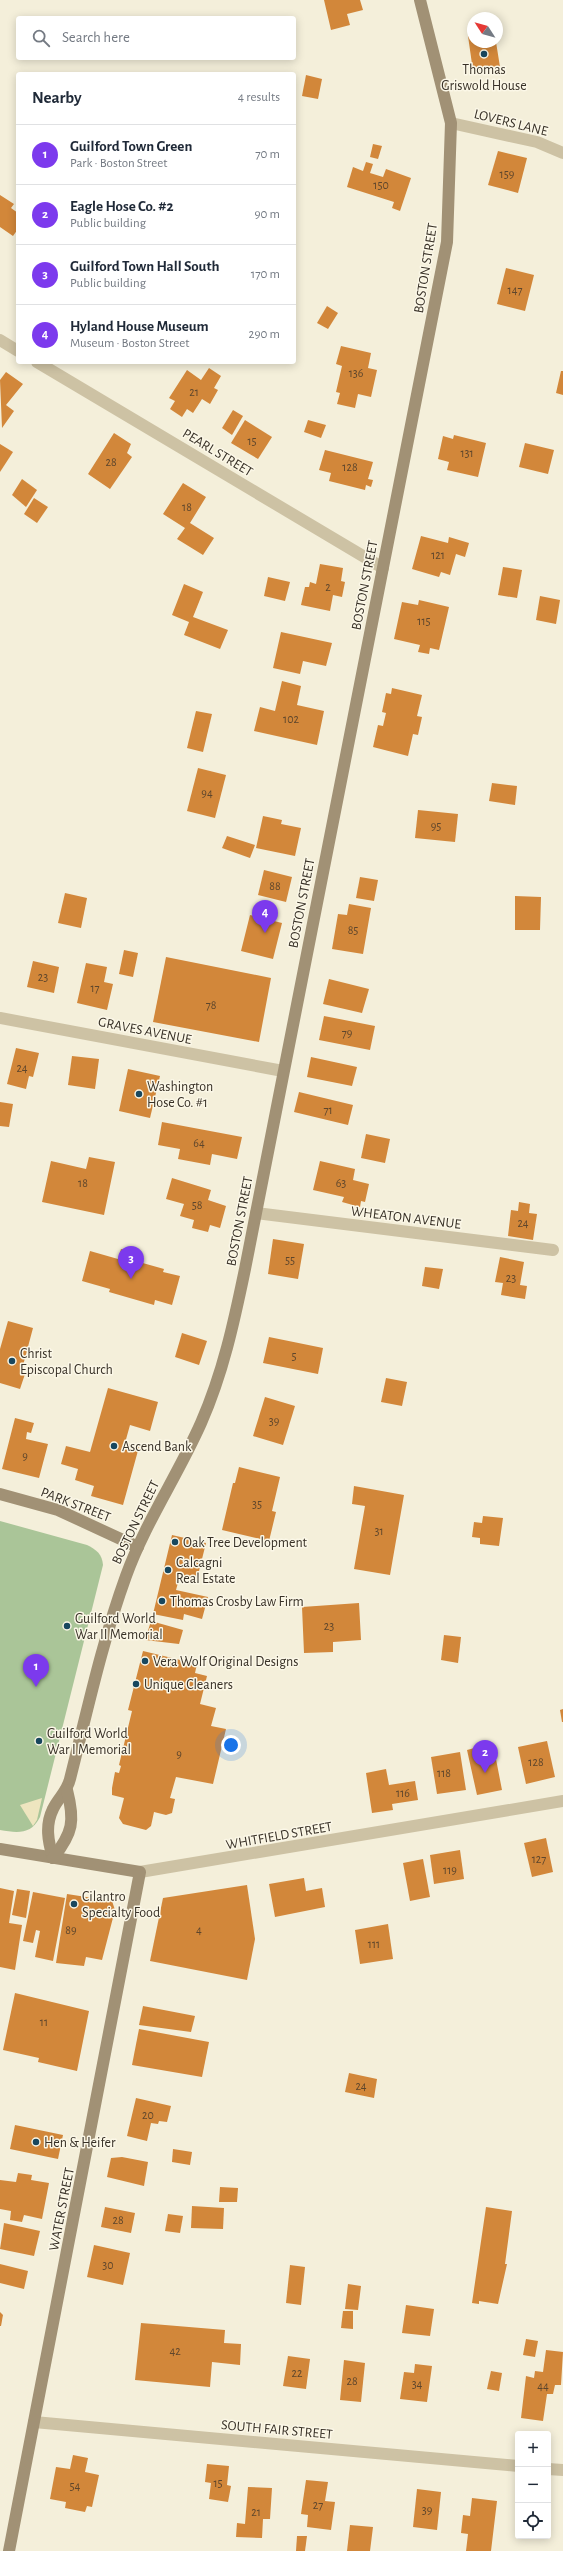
<!DOCTYPE html>
<meta charset="utf-8">
<style>
:root{--surface:#fff;--page:#f6f6f7;--text:#1f2937;--muted:#747a83;--line:#e0e1e3;--accent:#7c3aed}
body{margin:0;font-family:"Alegreya Sans",sans-serif;background:var(--page);color:var(--text)}
.controls{position:absolute;right:12px;bottom:12px;display:grid;overflow:hidden;border-radius:4px;box-shadow:0 2px 10px #0003}
.controls button{width:36px;height:36px;display:grid;place-items:center;padding:0;border:0;border-bottom:1px solid var(--line);background:var(--surface);color:var(--text);font:20px sans-serif}
.compass{position:absolute;left:467px;top:12px;width:36px;height:36px;border-radius:50%;background:var(--surface);box-shadow:0 2px 10px #0003;rotate:306deg}
.you{position:absolute;left:231px;top:1745px;width:14px;height:14px;margin:-10px;border:3px solid #fff;border-radius:50%;background:#1a73e8;box-shadow:0 0 0 6px #1a73e833}
.badge{display:grid;place-items:center;width:26px;height:26px;border-radius:50%;background:var(--accent);color:#fff;font-size:13px;font-weight:700}
.pin{position:absolute;translate:-50% -33px;filter:drop-shadow(0 1px 2px #0008)}
.pin::after{content:'';position:absolute;top:21px;width:14px;height:12px;background:inherit;clip-path:polygon(0 0,100% 0,50% 100%)}
.list{margin:0;padding:0;list-style:none}
h2{display:flex;justify-content:space-between;align-items:center;height:52px;margin:0;padding:0 16px;font-size:17px}
h2 small{font-size:13px;font-weight:400;color:var(--muted)}
.list li{display:grid;grid-template-columns:26px 1fr auto;gap:12px;align-items:center;box-sizing:border-box;height:60px;padding:0 16px;border-top:1px solid var(--line)}
.list b{display:block;font-size:15px;white-space:nowrap}
.list p{margin:0;font-size:13px;white-space:nowrap;color:var(--muted)}
.list em{font-size:13px;font-style:normal;color:var(--muted)}
.icon{flex:none;width:22px;height:22px;fill:none;stroke:currentColor;stroke-width:2;stroke-linecap:round;stroke-linejoin:round}
.map{position:relative;flex:none;width:563px;height:2551px;overflow:hidden}
.search{position:absolute;background:var(--surface);box-shadow:0 2px 10px #0003;left:16px;top:16px;width:280px;height:44px;display:flex;align-items:center;gap:10px;box-sizing:border-box;padding:0 14px;border-radius:4px;color:var(--muted);font-size:15px}
.panel{position:absolute;background:var(--surface);box-shadow:0 2px 10px #0003;left:16px;top:72px;width:280px;height:292px;border-radius:4px}
.map>svg:first-child{display:block}
.green{fill:#aac598}
.plaza{fill:#eee5bf}
.building{fill:#d2873a}
.lines{fill:none;stroke-linecap:round;stroke-linejoin:round}
.street{stroke:#cdc2a4;stroke-width:12}
.secondary{stroke:#a19175;stroke-width:12}
.poi-dot{fill:#18475e;stroke:#fbf7e7;stroke-width:1.5}
.labels{text-anchor:middle;stroke-width:3;stroke-linejoin:round;paint-order:stroke}
.number-label{font-size:12px;fill:#5e462c}
.poi-label{font-size:14px;fill:#383127;stroke:#fbf7e7;text-anchor:start}
.street-label{font-size:14px;fill:#383127;stroke:#fbf7e7}
</style>
<div class="map">
<svg width="563" height="2551" viewBox="0 0 563 2551">
<rect width="100%" height="100%" fill="#f4efda"/>
<!-- green -->
<path class="green" d="M0,1521L87,1545C97,1550 102,1554 103,1565L40,1817C31,1835 17,1833 0,1830Z"/>
<!-- plaza -->
<polygon class="plaza" points="42,1798 37,1820 33,1826 20,1805"/>
<!-- building -->
<g class="building">
<polygon points="324,0 360,0 363,10 347,14 350,25 331,30"/>
<polygon points="473,35 473,42 496,42 500,67 473,71 468,36"/>
<polygon points="306,75 322,79 318,99 302,96"/>
<polygon points="373,144 382,146 378,159 370,157"/>
<polygon points="498,151 527,158 518,193 488,185"/>
<polygon points="366,162 373,164 370,173 383,177 386,169 411,178 400,211 392,208 394,202 347,187 353,167 363,171"/>
<polygon points="0,195 14,204 11,208 18,213 18,229 13,236 0,227"/>
<polygon points="506,268 534,275 525,311 497,304"/>
<polygon points="327,306 338,313 328,329 317,323"/>
<polygon points="341,346 371,353 368,368 377,370 371,397 358,394 355,408 337,404 340,393 336,392 342,366 336,364"/>
<polygon points="209,368 221,376 214,388 218,390 210,404 202,399 193,413 187,409 182,417 170,409 175,401 169,398 187,370 201,380"/>
<polygon points="561,371 563,371 563,395 556,393"/>
<polygon points="6,372 23,384 6,405 14,411 2,428 0,380"/>
<polygon points="233,410 243,416 232,435 222,428"/>
<polygon points="245,420 272,437 258,459 231,443"/>
<polygon points="308,420 326,425 321,438 304,432"/>
<polygon points="114,433 131,444 127,453 132,457 110,489 88,474"/>
<polygon points="454,435 486,443 478,477 447,470 449,462 438,459 443,436 453,439"/>
<polygon points="525,443 554,450 548,474 519,467"/>
<polygon points="0,444 13,452 0,472"/>
<polygon points="325,450 373,462 368,479 373,480 371,487 366,485 365,490 329,481 331,473 319,470"/>
<polygon points="22,479 37,490 26,507 12,495"/>
<polygon points="183,483 206,497 190,523 214,538 203,555 177,539 185,528 163,514"/>
<polygon points="34,498 48,507 37,523 24,514"/>
<polygon points="421,536 448,543 449,537 469,543 465,557 456,554 450,575 441,572 439,577 412,569"/>
<polygon points="320,564 343,568 341,581 345,582 342,597 333,595 330,611 301,605 305,587 309,587 310,582 316,584"/>
<polygon points="503,567 522,570 517,598 498,595"/>
<polygon points="268,577 290,582 285,601 264,596"/>
<polygon points="184,584 203,592 193,617 228,630 220,649 184,635 189,622 172,615"/>
<polygon points="540,596 560,600 556,624 536,620"/>
<polygon points="419,600 449,607 439,650 430,648 429,654 418,652 420,645 394,639 402,602 418,605"/>
<polygon points="281,632 332,643 326,666 303,661 300,674 273,668"/>
<polygon points="282,681 301,686 297,705 324,711 317,745 254,731 260,707 275,711"/>
<polygon points="392,688 422,695 417,716 422,717 418,735 413,734 408,756 373,747 378,725 383,726 386,713 382,712 386,693 391,694"/>
<polygon points="196,711 212,714 203,752 187,748"/>
<polygon points="198,768 226,775 215,818 187,811"/>
<polygon points="492,783 517,786 515,805 489,801"/>
<polygon points="418,810 458,814 455,842 415,838"/>
<polygon points="263,816 282,820 281,824 301,828 295,856 256,848"/>
<polygon points="227,836 255,845 250,858 222,848"/>
<polygon points="264,870 292,877 286,902 258,895"/>
<polygon points="360,877 378,880 374,901 356,898"/>
<polygon points="65,893 87,898 81,928 58,923"/>
<polygon points="515,896 541,897 540,930 515,930"/>
<polygon points="349,904 371,908 363,954 332,949 338,914 347,915"/>
<polygon points="250,915 282,923 273,959 241,951"/>
<polygon points="124,950 138,953 133,977 119,974"/>
<polygon points="166,957 271,978 259,1042 153,1022"/>
<polygon points="33,961 59,967 54,993 27,987"/>
<polygon points="86,963 107,967 104,982 113,984 107,1010 77,1003"/>
<polygon points="329,979 369,989 362,1013 323,1004"/>
<polygon points="324,1016 375,1026 370,1050 319,1040"/>
<polygon points="16,1048 39,1053 33,1077 29,1076 26,1089 7,1084"/>
<polygon points="72,1056 99,1059 95,1089 68,1085"/>
<polygon points="311,1057 357,1067 352,1086 307,1077"/>
<polygon points="128,1069 160,1076 150,1118 119,1111"/>
<polygon points="299,1092 353,1105 348,1125 294,1112"/>
<polygon points="0,1102 13,1104 9,1127 0,1126"/>
<polygon points="162,1122 242,1137 237,1159 212,1154 210,1165 178,1159 180,1149 158,1145"/>
<polygon points="366,1134 390,1139 385,1163 361,1158"/>
<polygon points="89,1157 115,1162 104,1215 42,1202 51,1161 86,1169"/>
<polygon points="320,1161 355,1169 353,1180 369,1184 365,1202 361,1201 360,1207 342,1202 344,1197 313,1190"/>
<polygon points="172,1178 211,1190 208,1200 226,1206 220,1228 210,1225 208,1232 192,1228 194,1220 180,1216 184,1204 166,1199"/>
<polygon points="519,1202 530,1204 529,1213 537,1214 533,1240 508,1236 511,1210 518,1211"/>
<polygon points="273,1239 304,1244 298,1279 268,1274"/>
<polygon points="121,1249 134,1252 132,1260 164,1269 163,1272 180,1276 172,1305 155,1300 154,1305 109,1292 110,1289 82,1281 90,1251 118,1259"/>
<polygon points="500,1257 524,1262 520,1285 527,1286 525,1299 501,1295 503,1283 495,1282"/>
<polygon points="425,1267 443,1269 439,1289 422,1286"/>
<polygon points="8,1321 33,1328 21,1373 25,1374 20,1389 0,1383 0,1349"/>
<polygon points="182,1333 207,1341 199,1365 175,1357"/>
<polygon points="269,1337 323,1348 318,1374 263,1363"/>
<polygon points="386,1378 407,1382 402,1406 381,1402"/>
<polygon points="108,1388 158,1402 150,1431 130,1425 125,1443 139,1447 123,1505 91,1496 94,1486 75,1480 78,1469 61,1464 66,1446 90,1452"/>
<polygon points="265,1397 295,1406 283,1445 253,1436"/>
<polygon points="15,1418 34,1423 31,1433 27,1432 26,1439 48,1444 39,1478 2,1469"/>
<polygon points="239,1467 280,1477 272,1511 276,1512 269,1541 222,1530 233,1483 235,1483"/>
<polygon points="354,1486 404,1495 390,1575 354,1569 365,1506 352,1504"/>
<polygon points="483,1516 503,1518 499,1546 480,1544 480,1538 472,1537 474,1522 482,1523"/>
<polygon points="172,1535 206,1543 196,1583 179,1579 176,1590 208,1597 202,1619 184,1614 183,1620 153,1614"/>
<polygon points="359,1603 361,1640 333,1642 333,1652 304,1653 302,1607"/>
<polygon points="151,1621 183,1630 179,1644 145,1640"/>
<polygon points="444,1635 461,1637 458,1663 441,1660"/>
<polygon points="143,1651 197,1664 195,1673 207,1676 200,1704 216,1708 211,1726 226,1729 213,1784 176,1777 170,1798 175,1799 172,1813 166,1815 154,1812 151,1826 146,1830 123,1824 119,1818 124,1798 112,1795 112,1788 115,1772 119,1773 121,1766 119,1765 132,1711 128,1710"/>
<polygon points="563,1709 563,1722 562,1722 560,1710"/>
<polygon points="547,1741 555,1777 526,1784 518,1747"/>
<polygon points="482,1746 485,1757 495,1754 502,1790 477,1795 467,1750"/>
<polygon points="460,1752 466,1790 437,1794 431,1757"/>
<polygon points="386,1769 389,1785 415,1781 418,1800 392,1804 393,1810 372,1813 366,1773"/>
<polygon points="546,1838 553,1872 532,1877 524,1843"/>
<polygon points="460,1850 464,1879 434,1884 430,1855"/>
<polygon points="423,1859 430,1897 410,1901 403,1863"/>
<polygon points="304,1878 306,1891 322,1888 325,1907 275,1917 269,1884"/>
<polygon points="247,1885 255,1939 247,1980 150,1961 163,1898"/>
<polygon points="0,1888 14,1891 9,1923 22,1925 15,1970 0,1967"/>
<polygon points="17,1889 30,1891 26,1918 12,1915"/>
<polygon points="33,1892 65,1898 53,1961 35,1957 40,1931 36,1930 33,1943 23,1941"/>
<polygon points="67,1894 112,1901 115,1910 102,1960 86,1957 84,1966 56,1963"/>
<polygon points="388,1924 393,1959 360,1964 355,1930"/>
<polygon points="15,1993 89,2011 77,2071 38,2062 39,2058 3,2050"/>
<polygon points="143,2006 195,2016 191,2032 139,2025"/>
<polygon points="139,2029 209,2042 202,2077 132,2065"/>
<polygon points="349,2073 377,2079 374,2098 345,2092"/>
<polygon points="136,2098 171,2106 167,2122 159,2121 158,2124 151,2123 147,2141 127,2136"/>
<polygon points="15,2125 63,2135 58,2159 10,2149"/>
<polygon points="173,2149 192,2152 190,2165 172,2162"/>
<polygon points="122,2157 148,2162 144,2186 107,2177 111,2158"/>
<polygon points="18,2173 32,2175 31,2180 49,2183 42,2219 24,2215 22,2222 10,2220 11,2211 0,2209 0,2180 16,2182"/>
<polygon points="220,2187 238,2188 237,2202 219,2202"/>
<polygon points="192,2206 224,2208 223,2229 191,2228"/>
<polygon points="105,2207 135,2213 131,2233 101,2227"/>
<polygon points="486,2207 512,2211 505,2264 507,2264 498,2304 479,2301 479,2304 472,2303"/>
<polygon points="168,2214 183,2216 180,2233 165,2231"/>
<polygon points="4,2223 40,2231 34,2256 0,2249"/>
<polygon points="94,2245 130,2253 123,2285 87,2277"/>
<polygon points="0,2264 28,2271 24,2289 0,2283"/>
<polygon points="290,2265 305,2267 301,2305 286,2303"/>
<polygon points="348,2284 361,2286 358,2310 345,2309"/>
<polygon points="406,2305 434,2309 430,2336 402,2333"/>
<polygon points="343,2311 353,2311 353,2329 341,2328"/>
<polygon points="0,2312 3,2315 1,2326 0,2326"/>
<polygon points="141,2323 225,2330 224,2343 241,2344 240,2365 212,2362 210,2387 135,2380"/>
<polygon points="526,2339 538,2341 535,2357 523,2355"/>
<polygon points="546,2350 563,2352 561,2385 555,2385 553,2394 547,2394 543,2421 521,2418 526,2376 534,2378 535,2371 543,2372"/>
<polygon points="288,2356 310,2359 306,2389 283,2386"/>
<polygon points="344,2360 365,2363 361,2402 340,2400"/>
<polygon points="415,2364 432,2366 427,2402 400,2399 404,2372 414,2373"/>
<polygon points="491,2371 502,2373 499,2391 487,2389"/>
<polygon points="73,2455 88,2458 85,2472 99,2475 92,2507 87,2506 85,2512 65,2508 66,2502 50,2499 56,2467 70,2469"/>
<polygon points="207,2464 229,2466 227,2485 231,2486 228,2502 209,2499 211,2483 205,2482"/>
<polygon points="306,2480 328,2482 325,2501 335,2502 331,2530 307,2527 308,2515 301,2514"/>
<polygon points="248,2487 272,2488 270,2519 263,2519 262,2538 236,2537 237,2523 245,2524"/>
<polygon points="417,2489 441,2492 437,2530 413,2527"/>
<polygon points="472,2498 497,2501 491,2551 466,2551 468,2534 461,2533 463,2515 470,2516"/>
<polygon points="350,2525 373,2527 370,2551 347,2551"/>
<polygon points="297,2536 307,2536 305,2551 296,2551"/>
</g>
<g class="lines">
<!-- street -->
<g class="street">
<polyline points="451,123 537,142 563,153"/>
<polyline points="0,340 18,351"/>
<polyline points="37,362 383,568"/>
<polyline points="0,1018 283,1071"/>
<polyline points="256,1213 553,1250"/>
<polyline points="140,1872 563,1801"/>
<polyline points="34,2422 518,2466"/>
<polyline points="548,2469 563,2470"/>
</g>
<!-- secondary -->
<g class="secondary">
<polyline points="0,1494 58,1510 138,1547"/>
<polyline points="0,1849 140,1872 9,2551"/>
<path d="M53,1858C48,1841 45,1825 53,1809C58,1798 67,1792 70,1779C87,1712 102,1642 126,1576C145,1523 178,1475 201,1423C223,1373 234,1322 245,1269L447,242L451,123L420,0"/>
<path d="M53,1858C73,1833 75,1821 67,1790"/>
</g>
</g>
<!-- markers -->
<g class="poi-dot">
<circle cx="484" cy="54" r="4"/>
<circle cx="139" cy="1094" r="4"/>
<circle cx="12" cy="1361" r="4"/>
<circle cx="114" cy="1446" r="4"/>
<circle cx="175" cy="1542" r="4"/>
<circle cx="168" cy="1570" r="4"/>
<circle cx="162" cy="1601" r="4"/>
<circle cx="67" cy="1626" r="4"/>
<circle cx="145" cy="1661" r="4"/>
<circle cx="136" cy="1684" r="4"/>
<circle cx="39" cy="1741" r="4"/>
<circle cx="74" cy="1904" r="4"/>
<circle cx="36" cy="2142" r="4"/>
</g>
<g class="labels">
<!-- number labels -->
<g class="number-label">
<text x="507" y="178">159</text>
<text x="381" y="189">150</text>
<text x="515" y="294">147</text>
<text x="356" y="377">136</text>
<text x="194" y="396">21</text>
<text x="252" y="445">15</text>
<text x="467" y="457">131</text>
<text x="111" y="466">28</text>
<text x="350" y="471">128</text>
<text x="187" y="511">18</text>
<text x="438" y="559">121</text>
<text x="328" y="591">2</text>
<text x="424" y="625">115</text>
<text x="291" y="723">102</text>
<text x="207" y="797">94</text>
<text x="436" y="830">95</text>
<text x="275" y="890">88</text>
<text x="353" y="934">85</text>
<text x="43" y="981">23</text>
<text x="95" y="992">17</text>
<text x="211" y="1009">78</text>
<text x="347" y="1037">79</text>
<text x="22" y="1072">24</text>
<text x="328" y="1114">71</text>
<text x="199" y="1147">64</text>
<text x="83" y="1187">18</text>
<text x="341" y="1187">63</text>
<text x="197" y="1209">58</text>
<text x="523" y="1227">24</text>
<text x="290" y="1264">55</text>
<text x="511" y="1282">23</text>
<text x="294" y="1360">5</text>
<text x="274" y="1425">39</text>
<text x="25" y="1460">9</text>
<text x="257" y="1508">35</text>
<text x="379" y="1535">31</text>
<text x="329" y="1630">23</text>
<text x="179" y="1758">9</text>
<text x="536" y="1766">128</text>
<text x="444" y="1777">118</text>
<text x="403" y="1797">116</text>
<text x="539" y="1863">127</text>
<text x="450" y="1874">119</text>
<text x="71" y="1934">89</text>
<text x="199" y="1934">4</text>
<text x="374" y="1948">111</text>
<text x="44" y="2026">11</text>
<text x="361" y="2090">24</text>
<text x="148" y="2119">20</text>
<text x="118" y="2224">28</text>
<text x="108" y="2269">30</text>
<text x="175" y="2355">42</text>
<text x="297" y="2377">22</text>
<text x="352" y="2385">28</text>
<text x="417" y="2388">34</text>
<text x="543" y="2390">44</text>
<text x="218" y="2487">15</text>
<text x="75" y="2490">54</text>
<text x="318" y="2509">27</text>
<text x="427" y="2514">39</text>
<text x="256" y="2516">21</text>
</g>
<!-- poi labels -->
<g class="poi-label">
<text x="484" y="74" text-anchor="middle">Thomas<tspan x="484" dy="16">Griswold House</tspan></text>
<text x="147" y="1091">Washington<tspan x="147" dy="16">Hose Co. #1</tspan></text>
<text x="20" y="1358">Christ<tspan x="20" dy="16">Episcopal Church</tspan></text>
<text x="122" y="1451">Ascend Bank</text>
<text x="183" y="1547">Oak Tree Development</text>
<text x="176" y="1567">Calcagni<tspan x="176" dy="16">Real Estate</tspan></text>
<text x="170" y="1606">Thomas Crosby Law Firm</text>
<text x="75" y="1623">Guilford World<tspan x="75" dy="16">War II Memorial</tspan></text>
<text x="153" y="1666">Vera Wolf Original Designs</text>
<text x="144" y="1689">Unique Cleaners</text>
<text x="47" y="1738">Guilford World<tspan x="47" dy="16">War I Memorial</tspan></text>
<text x="82" y="1901">Cilantro<tspan x="82" dy="16">Specialty Food</tspan></text>
<text x="44" y="2147">Hen &amp; Heifer</text>
</g>
<!-- street labels -->
<g class="street-label">
<text transform="translate(511 122) rotate(14)" y="5">LOVERS LANE</text>
<text transform="translate(425 268) rotate(-81)" y="5">BOSTON STREET</text>
<text transform="translate(218 452) rotate(31)" y="5">PEARL STREET</text>
<text transform="translate(364 585) rotate(-79)" y="5">BOSTON STREET</text>
<text transform="translate(301 903) rotate(-79)" y="5">BOSTON STREET</text>
<text transform="translate(145 1030) rotate(11)" y="5">GRAVES AVENUE</text>
<text transform="translate(406 1217) rotate(7)" y="5">WHEATON AVENUE</text>
<text transform="translate(239 1221) rotate(-79)" y="5">BOSTON STREET</text>
<text transform="translate(76 1504) rotate(21)" y="5">PARK STREET</text>
<text transform="translate(135 1522) rotate(-64)" y="5">BOSTON STREET</text>
<text transform="translate(279 1835) rotate(-10)" y="5">WHITFIELD STREET</text>
<text transform="translate(61 2209) rotate(-79)" y="5">WATER STREET</text>
<text transform="translate(277 2429) rotate(5)" y="5">SOUTH FAIR STREET</text>
</g>
</g>
</svg>
<div class="controls">
<button>+</button>
<button>−</button>
<button><svg class="icon" aria-label="locate" viewBox="0 0 24 24"><circle cx="12" cy="12" r="6"/><path d="M12 2v4M12 18v4M2 12h4M18 12h4"/></svg></button>
</div>
<svg class="compass" viewBox="-18 -18 36 36"><path d="M0-13l5 13h-10z" fill="#e53935"/><path d="M0 13l5-13h-10z" fill="#747a83"/></svg>
<div class="you"></div>
<div class="pin badge" style="left:36px;top:1687px">1</div>
<div class="pin badge" style="left:485px;top:1773px">2</div>
<div class="pin badge" style="left:131px;top:1279px">3</div>
<div class="pin badge" style="left:265px;top:933px">4</div>
<div class="search"><svg class="icon" aria-label="search" viewBox="0 0 24 24"><circle cx="10" cy="10" r="6"/><path d="M15 15l6 6"/></svg>Search here</div>
<section class="panel">
<h2>Nearby<small>4 results</small></h2>
<ul class="list">
<li><span class="badge">1</span><div><b>Guilford Town Green</b><p>Park · Boston Street</p></div><em>70 m</em></li>
<li><span class="badge">2</span><div><b>Eagle Hose Co. #2</b><p>Public building</p></div><em>90 m</em></li>
<li><span class="badge">3</span><div><b>Guilford Town Hall South</b><p>Public building</p></div><em>170 m</em></li>
<li><span class="badge">4</span><div><b>Hyland House Museum</b><p>Museum · Boston Street</p></div><em>290 m</em></li>
</ul>
</section>
</div>
